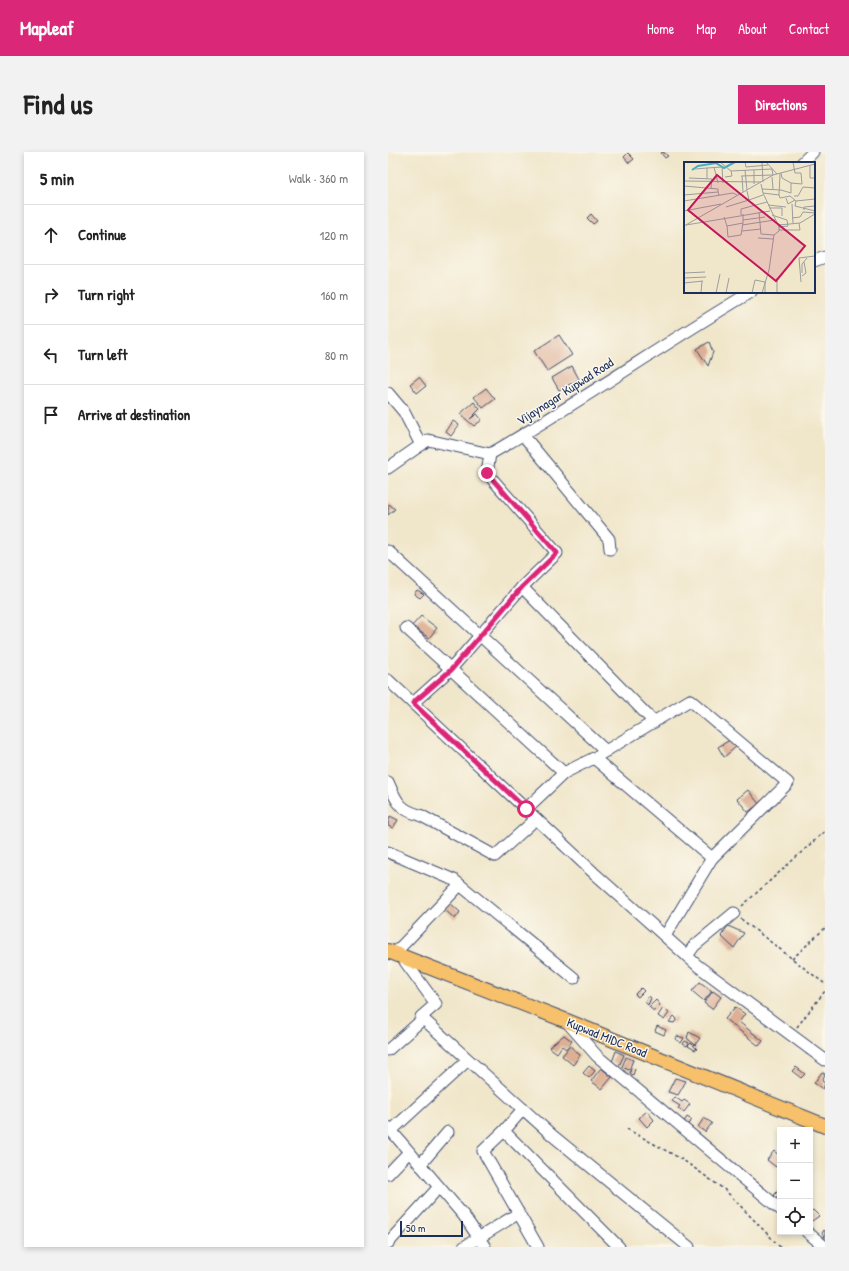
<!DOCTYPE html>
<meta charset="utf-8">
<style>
:root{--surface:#fff;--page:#f2f2f2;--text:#222;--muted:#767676;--line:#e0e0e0;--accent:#db2777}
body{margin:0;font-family:"Patrick Hand",sans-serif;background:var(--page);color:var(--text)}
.controls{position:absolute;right:12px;bottom:12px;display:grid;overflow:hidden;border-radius:0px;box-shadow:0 2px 6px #0003}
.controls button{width:36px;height:36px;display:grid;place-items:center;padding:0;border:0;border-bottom:1px solid var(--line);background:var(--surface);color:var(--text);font:20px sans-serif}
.scale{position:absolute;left:12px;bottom:10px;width:63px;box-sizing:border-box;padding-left:4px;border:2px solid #1b2f5e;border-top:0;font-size:11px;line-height:14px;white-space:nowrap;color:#1b2f5e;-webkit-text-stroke:3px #fbf7ec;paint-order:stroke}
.stop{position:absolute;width:12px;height:12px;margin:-9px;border:3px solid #db2777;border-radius:50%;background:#fff}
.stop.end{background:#db2777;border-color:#fff;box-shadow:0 1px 4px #0008}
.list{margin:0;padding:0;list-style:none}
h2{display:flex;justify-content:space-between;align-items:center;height:52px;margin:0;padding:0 16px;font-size:17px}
h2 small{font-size:13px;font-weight:400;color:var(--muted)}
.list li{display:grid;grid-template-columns:26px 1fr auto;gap:12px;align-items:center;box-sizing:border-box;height:60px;padding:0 16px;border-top:1px solid var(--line)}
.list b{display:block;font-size:15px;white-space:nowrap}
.list em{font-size:13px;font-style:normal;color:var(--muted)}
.icon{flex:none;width:22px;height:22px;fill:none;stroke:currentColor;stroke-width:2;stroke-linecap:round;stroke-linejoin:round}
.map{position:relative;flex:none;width:437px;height:1095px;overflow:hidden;border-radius:0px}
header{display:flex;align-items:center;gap:24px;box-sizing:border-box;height:56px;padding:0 20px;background:var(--accent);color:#fff}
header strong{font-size:19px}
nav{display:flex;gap:22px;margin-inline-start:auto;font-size:14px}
.intro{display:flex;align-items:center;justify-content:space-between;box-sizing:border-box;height:96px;padding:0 24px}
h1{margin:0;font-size:28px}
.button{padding:10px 18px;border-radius:0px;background:var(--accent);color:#fff;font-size:14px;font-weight:700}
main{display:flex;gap:24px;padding:0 24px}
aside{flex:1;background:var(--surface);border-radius:0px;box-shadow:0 2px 6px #0003}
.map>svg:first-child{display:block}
.building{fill:#ddaf94}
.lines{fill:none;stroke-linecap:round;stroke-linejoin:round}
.minor-casing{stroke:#3b4a6e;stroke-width:13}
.major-casing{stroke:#3b4a6e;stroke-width:16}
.path{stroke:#3b4a6e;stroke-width:1.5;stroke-dasharray:3 3;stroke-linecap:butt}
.minor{stroke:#fff;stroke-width:11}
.major{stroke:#f7c06b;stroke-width:14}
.route{stroke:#db2777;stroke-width:5}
.labels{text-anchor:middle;stroke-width:3;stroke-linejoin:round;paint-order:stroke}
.street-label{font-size:13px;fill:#1b2f5e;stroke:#fbf7ec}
.inset-river{fill:none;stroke:#45aec3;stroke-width:2}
.inset-road{fill:none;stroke:#9b9d9f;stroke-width:1}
.view{fill:#c2185b;fill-opacity:0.15;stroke:#c2185b;stroke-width:2}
.inset-edge{fill:none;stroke:#1b2f5e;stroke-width:2}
</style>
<header>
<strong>Mapleaf</strong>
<nav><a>Home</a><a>Map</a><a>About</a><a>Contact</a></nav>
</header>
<div class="intro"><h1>Find us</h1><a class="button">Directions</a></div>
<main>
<aside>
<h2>5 min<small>Walk · 360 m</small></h2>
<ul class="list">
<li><svg class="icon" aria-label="ahead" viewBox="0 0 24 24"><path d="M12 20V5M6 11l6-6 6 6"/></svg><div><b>Continue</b></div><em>120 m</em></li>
<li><svg class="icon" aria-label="right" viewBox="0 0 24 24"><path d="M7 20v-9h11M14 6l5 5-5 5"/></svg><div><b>Turn right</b></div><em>160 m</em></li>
<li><svg class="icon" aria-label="left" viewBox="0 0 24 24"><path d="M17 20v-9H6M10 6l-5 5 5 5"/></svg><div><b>Turn left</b></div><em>80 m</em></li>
<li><svg class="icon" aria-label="arrive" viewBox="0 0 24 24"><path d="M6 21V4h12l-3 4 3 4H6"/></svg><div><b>Arrive at destination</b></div></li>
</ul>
</aside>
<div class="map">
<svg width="437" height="1095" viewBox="0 0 437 1095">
<rect width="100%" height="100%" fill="#fbf7ec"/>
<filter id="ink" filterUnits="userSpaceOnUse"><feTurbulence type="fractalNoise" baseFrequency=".025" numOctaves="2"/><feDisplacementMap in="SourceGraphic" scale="8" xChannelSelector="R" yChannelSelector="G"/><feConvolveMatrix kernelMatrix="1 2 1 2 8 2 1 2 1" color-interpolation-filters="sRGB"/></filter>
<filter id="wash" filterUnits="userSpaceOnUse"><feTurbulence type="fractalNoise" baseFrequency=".012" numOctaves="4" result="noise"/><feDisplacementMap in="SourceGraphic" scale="16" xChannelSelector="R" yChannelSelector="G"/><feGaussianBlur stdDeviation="0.9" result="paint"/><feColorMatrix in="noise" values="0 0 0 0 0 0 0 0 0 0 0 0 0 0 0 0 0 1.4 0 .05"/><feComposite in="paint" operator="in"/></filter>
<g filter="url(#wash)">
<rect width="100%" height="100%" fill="#f0e6ca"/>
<g id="blocks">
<!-- building -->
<g class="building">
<polygon points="275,0 280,4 277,6 273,1"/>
<polygon points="240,1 246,7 241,11 236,5"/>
<polygon points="203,62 209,69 205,72 199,66"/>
<polygon points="171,183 184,203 159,219 146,199"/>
<polygon points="321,190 325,200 320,214 309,197"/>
<polygon points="184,214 191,227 171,238 164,226"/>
<polygon points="31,225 38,234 29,241 22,232"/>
<polygon points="98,236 107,247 95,256 86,245"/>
<polygon points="86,250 92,257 82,267 89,262 94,268 86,274 72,262"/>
<polygon points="65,269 71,273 63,284 58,280"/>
<polygon points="1,352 7,357 0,363 0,353"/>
<polygon points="29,438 36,442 32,446 26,442"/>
<polygon points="33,464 49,476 41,486 24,474"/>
<polygon points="342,588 349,594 336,605 330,595"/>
<polygon points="360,638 371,652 360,660 349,647"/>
<polygon points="2,664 10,668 5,676 0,674"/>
<polygon points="61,750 72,760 67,767 56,757"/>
<polygon points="340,774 356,781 346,796 333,784"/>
<polygon points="312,830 324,839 316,849 304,839"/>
<polygon points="253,836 256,839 250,845 247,842"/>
<polygon points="325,839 333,845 324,857 316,851"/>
<polygon points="261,844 263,846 260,853 257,850"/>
<polygon points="268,848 272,853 266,859 261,855"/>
<polygon points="347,855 357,862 351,870 375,889 371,894 337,867"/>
<polygon points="275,856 281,861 276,868 270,864"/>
<polygon points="286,864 289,867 286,871 281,870"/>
<polygon points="269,874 278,878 276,883 267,879"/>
<polygon points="301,880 312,886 307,893 299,886"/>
<polygon points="176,883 184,889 178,897 174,894 169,901 161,895"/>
<polygon points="289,884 296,886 293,891 287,887"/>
<polygon points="297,889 301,891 299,894 295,892"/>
<polygon points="303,891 309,897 307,898 300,894"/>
<polygon points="182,894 192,903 185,913 174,904"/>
<polygon points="228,899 236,903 231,914 224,910"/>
<polygon points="238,905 245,908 241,918 234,915"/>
<polygon points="201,914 207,919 201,926 195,921"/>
<polygon points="408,915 417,922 413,926 404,919"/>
<polygon points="213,916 224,925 214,937 203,929"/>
<polygon points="243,916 247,917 245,923 242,921"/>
<polygon points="434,920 437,922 434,929 437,931 435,937 426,931"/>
<polygon points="287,926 298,929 290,943 280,940"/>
<polygon points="287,945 294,950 296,948 302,952 296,960 290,956 292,954 284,949"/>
<polygon points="259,959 266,968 259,975 251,966"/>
<polygon points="299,965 304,968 299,973 295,971"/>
<polygon points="316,966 324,971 317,980 310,975"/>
<polygon points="386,999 392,1004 392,1009 388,1015 379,1008"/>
<polygon points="392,1037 392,1050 386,1043"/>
<polygon points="425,1058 431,1064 424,1069 422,1067 422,1060"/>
<polygon points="436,1078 437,1079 437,1090 434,1086 436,1084 434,1081"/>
</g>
</g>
</g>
<g filter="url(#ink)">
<use href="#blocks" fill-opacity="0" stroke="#3b4a6e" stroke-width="1"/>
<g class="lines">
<defs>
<g id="minor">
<polyline points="414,11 425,0"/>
<polyline points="426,109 437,105"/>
<polyline points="0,241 16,260 33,293"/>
<polyline points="135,283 221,387 222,397"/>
<path d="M0,316L40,288L102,302C191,251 275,192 363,140"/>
<polyline points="0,399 218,599"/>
<polyline points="134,435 266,570"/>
<polyline points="18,476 176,621 138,657"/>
<polyline points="0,528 206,721 310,814 437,908"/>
<polyline points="25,551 63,517 134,435 169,401 99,321 102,302"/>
<polyline points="206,606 302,548 400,631 324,706"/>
<polyline points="176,621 206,606 324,706 277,784"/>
<path d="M0,630C8,648 11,658 32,663L107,704L148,667"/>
<polyline points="0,700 66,728 186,826"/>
<polyline points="6,802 72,733"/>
<polyline points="13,804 48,852 33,865 165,984 301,1095"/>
<polyline points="299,804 306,794 346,761"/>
<polyline points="179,870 209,904 392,1057"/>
<polyline points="0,898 35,867"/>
<polyline points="135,957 116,979 231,1095"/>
<polyline points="0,975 76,1064 97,1095"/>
<polyline points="3,979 80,908"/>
<polyline points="116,979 95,999 150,1095"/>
<polyline points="32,1013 60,980"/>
<polyline points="0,1022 21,1000"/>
<polyline points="419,1080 437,1095"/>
<polyline points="0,1091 51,1035"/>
<polyline points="76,1095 131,1061"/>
</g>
<polyline id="major" points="0,799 179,869 437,974"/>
</defs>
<!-- minor casing -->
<use href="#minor" class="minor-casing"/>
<!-- major casing -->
<use href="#major" class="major-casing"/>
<!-- path -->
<g class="path">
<polyline points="354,754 437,679"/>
<polyline points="353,767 437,832"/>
<polyline points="404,807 437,776"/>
<polyline points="409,875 437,839"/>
<polyline points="239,977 295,1008 337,1038 392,1095"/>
</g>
<!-- minor -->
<use href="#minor" class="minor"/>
<!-- major -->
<use href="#major" class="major"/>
</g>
</g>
<g class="lines" filter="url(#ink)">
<!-- route -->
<polyline class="route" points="99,321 169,401 134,435 63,518 25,551 138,657"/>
</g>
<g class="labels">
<!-- street labels -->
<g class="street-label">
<text transform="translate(177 239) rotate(-33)" y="5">Vijaynagar Kupwad Road</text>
<text transform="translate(219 885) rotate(22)" y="5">Kupwad MIDC Road</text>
</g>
</g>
<!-- overview -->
<g transform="translate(296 10)">
<rect width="131" height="131" fill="#f0e6ca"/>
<path class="inset-river" d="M8,8L14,4L32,1L40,6L51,0"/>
<path class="inset-road" d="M36,0L47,9L88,7L89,13L57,14M61,0L62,5L84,3M78,0L79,20M82,0L93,12M126,4V16H131M30,5L34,21M11,7L23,6M61,8L63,28M70,8V22M97,11L98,16L107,21L118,22L117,11H111L109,0M58,14L59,30M41,15L48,14L47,9M88,15L89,27M5,16L28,17L27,26M23,17V6L38,5L39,21M0,19L77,20M77,22L79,31L95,65V69L90,73L85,108L78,131M0,24L34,27V30M78,27L97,28L107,31V21M63,29L65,38L79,33M79,31L95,33L96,36L106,34L112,39L131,37M0,33L34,30L35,33M95,33L96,12M110,34H114L119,25L131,26M102,36L104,42L111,38M0,39L49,31L53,33M112,39L111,44L131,49M108,42L109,61M84,43L102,45M42,45L65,38M85,46H98V54M120,48V45L131,44M0,49L37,42M75,50L77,72L90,73M59,52V58L81,55M57,53V47L83,40M88,53L103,58L104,64L95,65M40,55L43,64L59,61V58M108,56L116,55L119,50L131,51M2,63L86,49M58,63L91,58M95,63L116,61L131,52M0,64L89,13L131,2M43,64L44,75L57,73L59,61M95,68H116L115,61M58,69L77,67M74,76L89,77M0,111L21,110M118,111V102L123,96M118,114L122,111L120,100M0,116L22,115M93,116V131M117,120L115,96L131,94M0,121L19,119M17,131L18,119M32,131L36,112M42,131L45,116M68,131L71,118L81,120V131"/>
<path class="view" d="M33,13L121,84L92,119L4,48Z"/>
<rect width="131" height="131" class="inset-edge"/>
</g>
</svg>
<div class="controls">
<button>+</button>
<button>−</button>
<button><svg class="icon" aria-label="locate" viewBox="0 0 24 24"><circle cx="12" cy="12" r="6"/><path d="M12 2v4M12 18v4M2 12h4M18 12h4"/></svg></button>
</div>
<div class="scale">50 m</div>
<div class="stop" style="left:138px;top:657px"></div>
<div class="stop end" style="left:99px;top:321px"></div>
</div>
</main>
